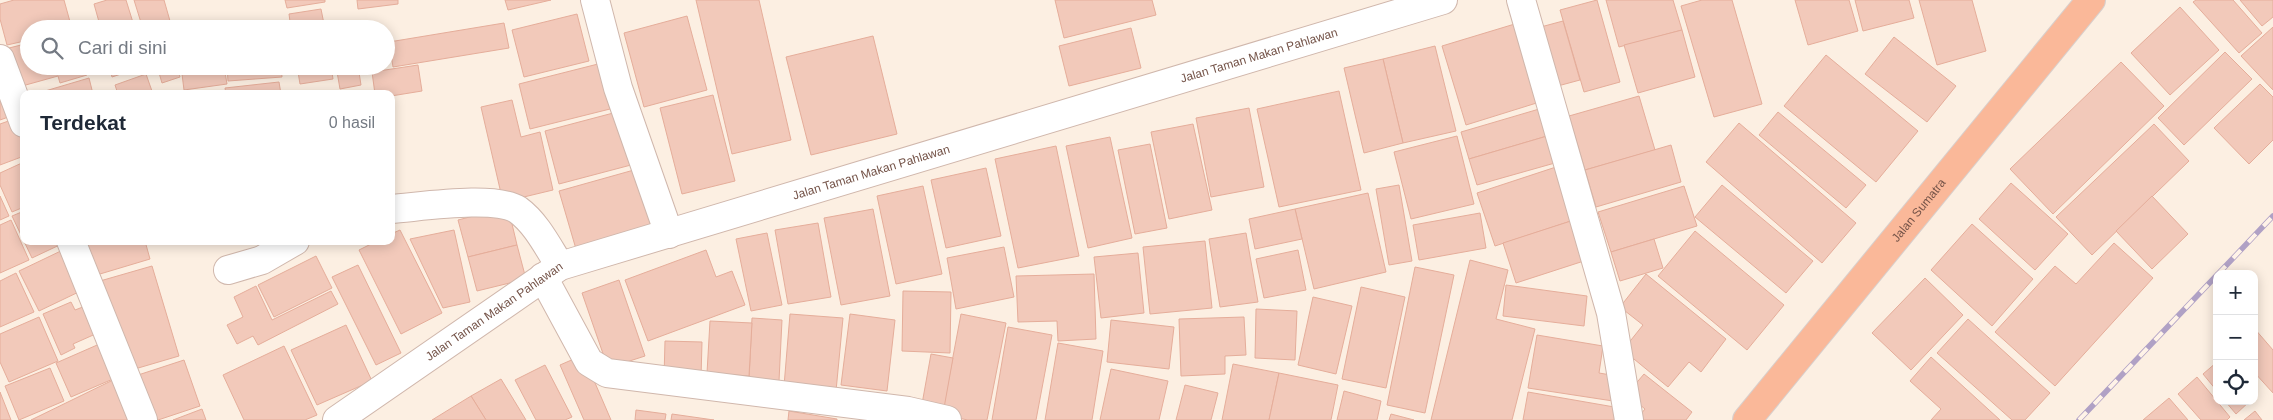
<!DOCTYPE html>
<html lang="id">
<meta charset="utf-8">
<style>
:root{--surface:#fff;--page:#f2f2f3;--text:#1f2937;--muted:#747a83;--line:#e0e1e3}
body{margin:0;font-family:Arial,sans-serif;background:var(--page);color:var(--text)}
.controls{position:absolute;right:15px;bottom:15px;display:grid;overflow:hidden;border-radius:10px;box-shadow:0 2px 12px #0003}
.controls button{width:45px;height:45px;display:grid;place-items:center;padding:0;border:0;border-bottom:1px solid var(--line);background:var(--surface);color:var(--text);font:25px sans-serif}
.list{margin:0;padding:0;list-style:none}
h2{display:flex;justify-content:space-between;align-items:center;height:65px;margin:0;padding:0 20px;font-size:21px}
h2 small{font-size:16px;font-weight:400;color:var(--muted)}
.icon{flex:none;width:28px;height:28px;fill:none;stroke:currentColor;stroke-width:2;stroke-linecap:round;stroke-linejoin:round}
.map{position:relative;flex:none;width:2273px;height:420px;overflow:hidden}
.search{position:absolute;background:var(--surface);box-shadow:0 2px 12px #0003;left:20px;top:20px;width:375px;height:55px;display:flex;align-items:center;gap:12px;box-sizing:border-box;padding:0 18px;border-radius:28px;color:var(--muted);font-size:19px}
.panel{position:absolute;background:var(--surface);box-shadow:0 2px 12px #0003;left:20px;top:90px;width:375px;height:155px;border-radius:10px}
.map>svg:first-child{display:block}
.building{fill:#f2c9ba;stroke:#e5ad9a}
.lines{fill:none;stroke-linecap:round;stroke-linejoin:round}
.minor-casing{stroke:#d0b7ac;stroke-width:30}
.trunk-casing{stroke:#d8cfcc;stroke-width:30}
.minor{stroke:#fff;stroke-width:28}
.trunk{stroke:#fab899;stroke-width:28}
.rail-casing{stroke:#b0a1c5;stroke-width:5.5}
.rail{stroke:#fff3e8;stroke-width:4;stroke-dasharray:11;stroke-linecap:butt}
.labels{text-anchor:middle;stroke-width:5;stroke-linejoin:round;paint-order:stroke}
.street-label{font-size:12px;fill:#745348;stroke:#fff3e8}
</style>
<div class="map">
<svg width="2273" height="420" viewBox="0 0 2273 420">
<rect width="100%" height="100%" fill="#fcefe2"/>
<!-- building -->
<g class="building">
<polygon points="14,0 64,0 72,29 29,29 29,40 7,45 0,19 0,4"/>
<polygon points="107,0 126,0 135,29 101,29 94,4"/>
<polygon points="134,0 164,0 172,28 143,29"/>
<polygon points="285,0 325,0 325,2 287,8"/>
<polygon points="357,0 398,0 398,4 358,9"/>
<polygon points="505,0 551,0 508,10"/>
<polygon points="696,0 759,0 791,140 732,154"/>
<polygon points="1055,0 1152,0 1156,15 1064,38"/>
<polygon points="1597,0 1620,82 1584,92 1560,10"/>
<polygon points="1606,0 1673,0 1682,30 1619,47"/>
<polygon points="1702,0 1732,0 1762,104 1714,117 1681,6"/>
<polygon points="1795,0 1849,0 1858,31 1808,45"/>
<polygon points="1855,0 1909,0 1914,18 1863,31"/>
<polygon points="1919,0 1972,0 1986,51 1937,65"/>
<polygon points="2196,0 2233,0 2262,33 2239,53 2193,2"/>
<polygon points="2240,0 2273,0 2273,17 2262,26"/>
<polygon points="2180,7 2219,50 2170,95 2131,53"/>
<polygon points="321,9 325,29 291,29 289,14"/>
<polygon points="577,14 589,61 524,77 512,30"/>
<polygon points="687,16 707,90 644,107 624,33"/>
<polygon points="1563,21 1580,80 1554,87 1537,28"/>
<polygon points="504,23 509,48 393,67 389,42"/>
<polygon points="1518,23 1543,101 1466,125 1442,46"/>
<polygon points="2273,27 2273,90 2241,56"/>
<polygon points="1131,28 1141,68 1069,86 1059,46"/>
<polygon points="1682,30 1695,77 1638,93 1624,45"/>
<polygon points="873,36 897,134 811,155 786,57"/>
<polygon points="1894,37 1956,86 1927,122 1865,74"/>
<polygon points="29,43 29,66 84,66 87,75 60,83 58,76 15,88 5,49"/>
<polygon points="1435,46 1456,131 1403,143 1383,59"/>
<polygon points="2225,52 2252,79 2184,145 2158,118"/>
<polygon points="1826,55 1918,131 1876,182 1784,106"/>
<polygon points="1383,59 1403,143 1364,153 1344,68"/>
<polygon points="2121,62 2164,106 2053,214 2010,169"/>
<polygon points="598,64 610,109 530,129 519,84"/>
<polygon points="418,65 422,91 391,96 391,94 375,94 372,72"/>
<polygon points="109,66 145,66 112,77"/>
<polygon points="157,66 177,66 180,77 162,83"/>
<polygon points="181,66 224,66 227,84 184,90"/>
<polygon points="227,66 281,66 282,77 228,81"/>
<polygon points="297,66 331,66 333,79 300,84"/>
<polygon points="336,66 358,66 361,85 340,89"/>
<polygon points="146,74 153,94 118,94 115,85"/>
<polygon points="89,78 93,94 35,94"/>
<polygon points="279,82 281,94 226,94 225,88"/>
<polygon points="2260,84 2273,97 2273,140 2249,164 2214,128"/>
<polygon points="0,91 14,115 0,120"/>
<polygon points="1339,91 1361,190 1279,207 1257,109"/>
<polygon points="713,95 735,181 682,194 660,108"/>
<polygon points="1639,96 1655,150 1585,170 1569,116"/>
<polygon points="512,100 521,137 540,132 553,190 503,202 481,107"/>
<polygon points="1546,107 1554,134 1469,159 1461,132"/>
<polygon points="1249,108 1264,187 1211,197 1196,118"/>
<polygon points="617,112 631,165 559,184 545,131"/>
<polygon points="1778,112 1866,185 1846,208 1759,135"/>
<polygon points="17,118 24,138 24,156 0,165 0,124"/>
<polygon points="1739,123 1856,223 1822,263 1706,162"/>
<polygon points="1193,124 1212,210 1169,219 1151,132"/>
<polygon points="2154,124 2189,161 2092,255 2056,217"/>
<polygon points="1554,134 1562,161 1477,185 1469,159"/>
<polygon points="1457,136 1474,204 1411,219 1394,152"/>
<polygon points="1110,137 1132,238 1088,248 1066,146"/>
<polygon points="1150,144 1167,228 1135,234 1118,150"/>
<polygon points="1671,145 1681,182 1596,207 1585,170"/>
<polygon points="1056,146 1079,256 1018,268 995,159"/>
<polygon points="24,162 24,207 12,212 0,185 0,173"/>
<polygon points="1559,166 1577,219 1495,246 1477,193"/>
<polygon points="641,168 658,226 576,249 559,191"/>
<polygon points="986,168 1001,236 946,248 931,180"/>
<polygon points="2011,183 2068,234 2035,270 1979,219"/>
<polygon points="1399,185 1412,261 1389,265 1376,189"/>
<polygon points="1722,185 1813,261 1786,293 1695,217"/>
<polygon points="923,186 942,274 896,284 877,196"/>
<polygon points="1684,186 1697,226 1611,252 1598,212"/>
<polygon points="1368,193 1386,272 1314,289 1295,209"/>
<polygon points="0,196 9,216 0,220"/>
<polygon points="2152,196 2188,234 2152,269 2116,231"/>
<polygon points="508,207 517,245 468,257 458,220"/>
<polygon points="873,209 890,296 841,305 824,218"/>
<polygon points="1295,209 1302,239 1255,249 1249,219"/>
<polygon points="24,211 24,241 68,241 32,258 12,216"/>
<polygon points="1480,213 1486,248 1419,260 1413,225"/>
<polygon points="1577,219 1590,259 1516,283 1503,243"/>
<polygon points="11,220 29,260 0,273 0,225"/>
<polygon points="818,223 831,297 788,304 775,230"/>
<polygon points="1972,224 2033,279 1992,326 1931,270"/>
<polygon points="400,230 442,313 401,334 359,250 377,241 391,241 391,234"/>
<polygon points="454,230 470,302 443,308 410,239"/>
<polygon points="1695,231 1784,305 1747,350 1658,276"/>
<polygon points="767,233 782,305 751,311 736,239"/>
<polygon points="1246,233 1258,302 1220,307 1209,239"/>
<polygon points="1654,239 1663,268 1620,281 1611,252"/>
<polygon points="79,241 145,241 150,259 90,277"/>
<polygon points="1205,241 1212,308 1150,314 1143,247"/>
<polygon points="2114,243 2153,278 2055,386 1995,332 2055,266 2076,284"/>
<polygon points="517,245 526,279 477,291 468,257"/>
<polygon points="1004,247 1014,297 956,309 947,258"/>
<polygon points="67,248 87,288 39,311 19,271"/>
<polygon points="706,250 716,277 732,271 745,305 648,341 625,280"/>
<polygon points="1298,250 1306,290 1264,298 1256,259"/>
<polygon points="1138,253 1144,313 1101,318 1094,257"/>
<polygon points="316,256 332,288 274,317 258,285"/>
<polygon points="1470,260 1508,270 1496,319 1535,329 1512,420 1431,420"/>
<polygon points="358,265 401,353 376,365 332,277"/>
<polygon points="152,266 179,356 128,371 100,281"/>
<polygon points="1415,267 1454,275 1425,413 1387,405"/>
<polygon points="16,273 34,312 0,327 0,281"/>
<polygon points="1094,274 1096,339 1058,341 1057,321 1018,322 1016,276"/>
<polygon points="1646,274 1726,339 1701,372 1689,362 1668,387 1623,350 1643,325 1620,307"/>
<polygon points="1925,278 1963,315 1911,370 1872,333"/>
<polygon points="619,280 645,356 608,368 582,293"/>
<polygon points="1506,285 1587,296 1584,326 1503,316"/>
<polygon points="256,286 272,320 331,291 338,304 258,345 253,336 237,344 227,325 243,317 234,297"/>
<polygon points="1361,287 1405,297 1386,388 1342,379"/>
<polygon points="903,291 951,292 950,353 902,351"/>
<polygon points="1313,297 1352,306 1336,374 1298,365"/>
<polygon points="71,302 75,310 88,305 100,332 73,344 75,348 61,355 43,314"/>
<polygon points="1256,309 1297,311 1295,360 1255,358"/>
<polygon points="790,314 843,318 836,391 784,386"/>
<polygon points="850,314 895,320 887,391 841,385"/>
<polygon points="961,314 1006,323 987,420 968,420 942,415"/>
<polygon points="39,317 58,361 9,382 0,362 0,334"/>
<polygon points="1244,317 1246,355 1225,356 1225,374 1181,376 1179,319"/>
<polygon points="752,318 782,320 779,381 749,380"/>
<polygon points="1968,319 2050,393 2025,420 2012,420 1937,353"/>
<polygon points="1111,320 1174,327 1169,369 1107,362"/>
<polygon points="710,321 752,323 749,376 707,373"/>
<polygon points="346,325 372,381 317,405 291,350"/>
<polygon points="1008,327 1052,335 1036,420 992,420"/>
<polygon points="2254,328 2273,350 2273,393 2254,372"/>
<polygon points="1537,335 1603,346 1599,373 1617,376 1613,401 1528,388"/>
<polygon points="665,341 702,342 701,378 664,377"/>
<polygon points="104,342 120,376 71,397 56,363"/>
<polygon points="1058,343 1103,351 1092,420 1045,420"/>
<polygon points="284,346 317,415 305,420 244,420 223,375"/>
<polygon points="931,354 953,358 944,408 922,404"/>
<polygon points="583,355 611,420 584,420 560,365"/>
<polygon points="1931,357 2000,420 1931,420 1941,409 1910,381"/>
<polygon points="184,360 200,406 158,420 147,420 132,377"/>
<polygon points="2217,362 2217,391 2203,374"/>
<polygon points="1233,364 1279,373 1269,420 1222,420"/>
<polygon points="545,365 572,417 565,420 536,420 515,380"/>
<polygon points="50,368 64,401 19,420 5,386"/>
<polygon points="1111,369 1168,381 1159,420 1100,420"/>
<polygon points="1279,373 1338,385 1331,420 1269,420"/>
<polygon points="1644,374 1692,412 1686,420 1636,420 1645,409 1627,394"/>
<polygon points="2197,377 2230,417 2227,420 2201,420 2178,394"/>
<polygon points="501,379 526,420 486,420 471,396"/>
<polygon points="113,380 132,420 31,420"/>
<polygon points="1185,385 1218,393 1211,420 1176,420"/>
<polygon points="1344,391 1381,401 1377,420 1337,420"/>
<polygon points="0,392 11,420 0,420"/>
<polygon points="1528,392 1620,408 1618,420 1523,420"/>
<polygon points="471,396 486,420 432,420"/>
<polygon points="2169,398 2188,420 2143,420"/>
<polygon points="2225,401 2250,401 2236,414"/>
<polygon points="202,409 206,420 173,420"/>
<polygon points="636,410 666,414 665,420 635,420"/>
<polygon points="789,411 837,419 837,420 788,420"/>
<polygon points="2255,411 2262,420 2244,420"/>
<polygon points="672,414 714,420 671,420"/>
<polygon points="1391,414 1414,420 1389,420"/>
</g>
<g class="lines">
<defs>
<g id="minor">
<polyline points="595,0 618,88 669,234"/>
<polyline points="1521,0 1611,313 1629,420"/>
<polyline points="0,59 24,123"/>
<path d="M391,209C420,207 495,195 518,210C536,223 548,247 560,266"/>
<polyline points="71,241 143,420"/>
<polyline points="228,270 262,260 295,241"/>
<polyline points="543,277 589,362 607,373 908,411 947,420"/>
<path id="s1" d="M337,420L560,266L1443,0"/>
</g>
<g id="trunk">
<path id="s2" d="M1747,420L2091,0"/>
</g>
</defs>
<!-- minor casing -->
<use href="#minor" class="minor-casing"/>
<!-- trunk casing -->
<use href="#trunk" class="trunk-casing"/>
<!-- minor -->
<use href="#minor" class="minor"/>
<!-- trunk -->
<use href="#trunk" class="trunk"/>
<defs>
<g id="rail">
<polyline points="2218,274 2273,216"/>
<polyline points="2079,420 2217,275"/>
</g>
</defs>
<!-- rail casing -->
<use href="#rail" class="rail-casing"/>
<!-- rail -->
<use href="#rail" class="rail"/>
</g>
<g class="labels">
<!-- street labels -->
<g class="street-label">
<text dy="4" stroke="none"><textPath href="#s1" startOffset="1001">Jalan Taman Makan Pahlawan</textPath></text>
<text dy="4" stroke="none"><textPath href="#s1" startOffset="596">Jalan Taman Makan Pahlawan</textPath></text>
<text dy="4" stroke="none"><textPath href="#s2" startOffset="271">Jalan Sumatra</textPath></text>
<text dy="4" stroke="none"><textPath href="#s1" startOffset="191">Jalan Taman Makan Pahlawan</textPath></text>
</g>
</g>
</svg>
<div class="controls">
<button>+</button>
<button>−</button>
<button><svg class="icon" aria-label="locate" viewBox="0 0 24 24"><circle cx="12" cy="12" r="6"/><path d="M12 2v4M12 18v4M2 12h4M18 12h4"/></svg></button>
</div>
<div class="search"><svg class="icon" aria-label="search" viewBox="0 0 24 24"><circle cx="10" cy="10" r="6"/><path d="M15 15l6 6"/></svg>Cari di sini</div>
<section class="panel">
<h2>Terdekat<small>0 hasil</small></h2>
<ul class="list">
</ul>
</section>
</div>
